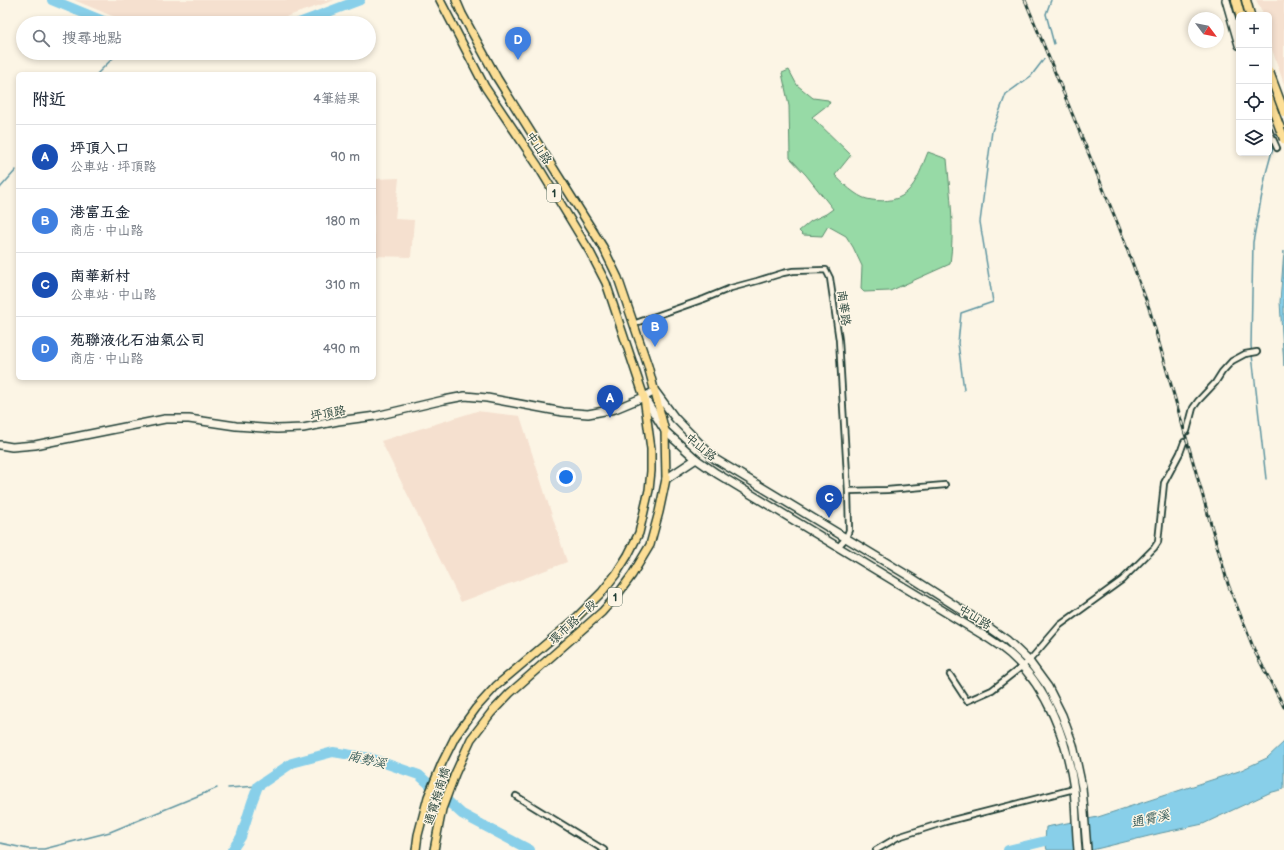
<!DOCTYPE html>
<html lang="zh-TW">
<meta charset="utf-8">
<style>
:root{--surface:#fff;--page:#f2f2f3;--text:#1f2937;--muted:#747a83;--line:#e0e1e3;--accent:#0b8043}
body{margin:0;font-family:"Balsamiq Sans","LXGW WenKai TC",sans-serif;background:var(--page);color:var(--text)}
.controls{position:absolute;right:12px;top:12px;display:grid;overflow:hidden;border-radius:6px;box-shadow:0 2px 6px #0003}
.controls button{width:36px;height:36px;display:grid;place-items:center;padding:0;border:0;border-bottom:1px solid var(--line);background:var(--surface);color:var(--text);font:20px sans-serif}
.compass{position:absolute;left:1188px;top:12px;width:36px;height:36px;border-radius:50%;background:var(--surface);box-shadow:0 2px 6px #0003;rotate:122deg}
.you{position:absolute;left:566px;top:477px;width:14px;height:14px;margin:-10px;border:3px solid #fff;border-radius:50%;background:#1a73e8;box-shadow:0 0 0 6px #1a73e833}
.badge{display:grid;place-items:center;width:26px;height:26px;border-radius:50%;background:var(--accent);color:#fff;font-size:13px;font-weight:700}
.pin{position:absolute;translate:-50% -33px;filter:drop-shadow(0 1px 2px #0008)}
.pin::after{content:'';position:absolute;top:21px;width:14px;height:12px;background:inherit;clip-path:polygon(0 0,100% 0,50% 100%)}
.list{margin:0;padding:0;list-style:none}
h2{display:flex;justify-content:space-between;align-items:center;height:52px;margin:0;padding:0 16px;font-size:17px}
h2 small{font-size:13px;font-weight:400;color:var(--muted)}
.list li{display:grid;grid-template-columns:26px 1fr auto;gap:12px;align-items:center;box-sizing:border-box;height:64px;padding:0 16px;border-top:1px solid var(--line)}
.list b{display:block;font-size:15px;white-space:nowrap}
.list p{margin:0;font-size:13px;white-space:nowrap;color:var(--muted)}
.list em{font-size:13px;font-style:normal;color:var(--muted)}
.icon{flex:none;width:22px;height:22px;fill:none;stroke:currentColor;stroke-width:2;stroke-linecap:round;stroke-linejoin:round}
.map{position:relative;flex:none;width:1284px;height:850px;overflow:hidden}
.search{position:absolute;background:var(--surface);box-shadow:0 2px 6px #0003;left:16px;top:16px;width:360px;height:44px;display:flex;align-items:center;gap:10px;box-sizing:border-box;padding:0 14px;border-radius:22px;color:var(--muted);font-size:15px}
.panel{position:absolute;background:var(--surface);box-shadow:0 2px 6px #0003;left:16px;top:72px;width:360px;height:308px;border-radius:6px}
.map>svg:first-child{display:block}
.built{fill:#f5e0cf}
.green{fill:#97daa6;stroke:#5b8c6d}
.water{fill:#88cfe9;stroke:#5e95a1}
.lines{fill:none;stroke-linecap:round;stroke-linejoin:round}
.stream{stroke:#5e95a1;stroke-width:1.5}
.river{stroke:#88cfe9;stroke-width:10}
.street-tunnel{stroke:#d0d0c2;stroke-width:4.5;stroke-dasharray:4.5 2;stroke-linecap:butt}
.street-casing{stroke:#1f3d34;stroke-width:8}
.secondary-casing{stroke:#1f3d34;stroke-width:10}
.primary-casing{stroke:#1f3d34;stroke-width:10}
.highway-casing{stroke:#1f3d34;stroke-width:11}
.street{stroke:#fcf5e5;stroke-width:4.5}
.secondary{stroke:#fcf5e5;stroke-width:7}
.primary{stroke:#fcde96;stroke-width:7}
.highway{stroke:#fcde96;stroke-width:8}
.rail-casing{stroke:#1f3d34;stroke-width:3}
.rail{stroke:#fcf5e5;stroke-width:1.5;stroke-dasharray:4.5;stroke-linecap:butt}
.highway-bridge-casing{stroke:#1f3d34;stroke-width:11;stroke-linecap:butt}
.highway-bridge{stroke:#fcde96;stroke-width:8}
.labels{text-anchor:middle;stroke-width:3;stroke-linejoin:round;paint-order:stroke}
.shield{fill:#fcf5e5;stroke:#617469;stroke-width:1}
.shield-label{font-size:11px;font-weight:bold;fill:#1f3d34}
.street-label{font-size:12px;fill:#1f3d34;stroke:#fcf5e5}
.water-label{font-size:13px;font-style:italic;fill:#345a58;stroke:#fcf5e5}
</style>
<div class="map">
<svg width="1284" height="850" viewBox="0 0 1284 850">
<rect width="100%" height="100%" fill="#fcf5e5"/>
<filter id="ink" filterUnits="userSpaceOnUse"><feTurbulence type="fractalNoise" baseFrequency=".025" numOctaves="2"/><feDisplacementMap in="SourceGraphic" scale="8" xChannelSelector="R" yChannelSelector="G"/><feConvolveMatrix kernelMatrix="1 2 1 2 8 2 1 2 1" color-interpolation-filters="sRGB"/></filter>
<g filter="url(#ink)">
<!-- built -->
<g class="built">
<polygon points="74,0 335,0 268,23 129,23"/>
<polygon points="1256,0 1284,0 1284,84 1269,41 1269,15 1262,15 1263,13"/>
<polygon points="399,178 395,219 414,220 411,257 374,256 374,179"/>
<polygon points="477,411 520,416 567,562 461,602 381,441"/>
</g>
<!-- green -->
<path class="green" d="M789,70L797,85L813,98L828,100L830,103L812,117L851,155L835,175C841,182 857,197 867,199C880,202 896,202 906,193C918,182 922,166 928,152L947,159C950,194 955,229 950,264L890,291L864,292L861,289L862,266L853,247L846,236L828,226L822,236L803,235L799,231L811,221L826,214L833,209L806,175L790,158L789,106L782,73Z"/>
<!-- water -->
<g class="water">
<polygon points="1284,251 1284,366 1280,302"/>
<polygon points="1284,742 1284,789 1269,793 1203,824 1161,833 1092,850 1047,850 1045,841 1046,827 1098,817 1239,771 1267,758"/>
</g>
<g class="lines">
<!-- stream -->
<g class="stream">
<polyline points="1051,0 1046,14 1054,44"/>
<polyline points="97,74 118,53"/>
<polyline points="1275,140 1277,130"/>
<polyline points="0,188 16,170"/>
<polyline points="964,390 958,343 961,313 993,302 980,222 992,131 1006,94 1031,76 1044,59"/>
<polyline points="1266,479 1251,346 1253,242 1266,173 1274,144"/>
<polyline points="228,788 258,786"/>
<polyline points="0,843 28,849 44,849 110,832 217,788"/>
</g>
<!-- river -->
<g class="river">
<polyline points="52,0 108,23"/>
<polyline points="299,23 360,0"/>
<polyline points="232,850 241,837 252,802 258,786 292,763 333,752 370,758 419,775 462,814 530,850"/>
<polyline points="1008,850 1058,838"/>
</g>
<!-- street-tunnel -->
<polyline class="street-tunnel" points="1184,442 1187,431"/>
<defs>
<g id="street">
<polyline points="1269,130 1277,148"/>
<polyline points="633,324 704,299 731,288 757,281 783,273 793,271 826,270 830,278 839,340 848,491 849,530 846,538 838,547"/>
<polyline points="1187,431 1193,408 1198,401 1215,383 1222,372 1232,361 1245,354 1257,352"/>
<polyline points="848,491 887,490 945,485"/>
<polyline points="950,675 967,701 992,690 1029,661 1060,625 1122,580 1154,548 1158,542 1164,483 1180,453 1184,442"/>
<polyline points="516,796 604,850"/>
<polyline points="876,850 898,837 945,822 1074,789"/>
</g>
<g id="secondary">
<polyline points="1226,0 1239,45"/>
<path d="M644,397L665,431L696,459L716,473L988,638C996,643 1003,648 1010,654C1048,688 1067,740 1074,789C1076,809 1076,830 1078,850"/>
<polyline points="0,445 12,447 35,445 165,419 189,419 236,426 277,429 303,428 338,421 376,416 444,400 465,396 487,398 563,412 588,414 615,409 644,397 655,391 675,418 715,459 912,578 990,628 1007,640 1029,661 1048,687 1062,715 1073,745 1082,787 1087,850"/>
<polyline points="666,479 696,459"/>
</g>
<g id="primary">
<polyline points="416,850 418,835 428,797 442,763 455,737 476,708 496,686 573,621 602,592 616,574 628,555 639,533 649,490 651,471 651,449 644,397 606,283 590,252 538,166 485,87 440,0"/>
<polyline points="434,850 442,809 455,774 471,739 491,713 510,693 602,612 618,594 632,575 650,545 659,512 666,479 665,431 648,366 618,278 603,247 497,78 462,14 456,0"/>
</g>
<g id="highway">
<polyline points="1236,0 1240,15"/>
<polyline points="1246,0 1250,15"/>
</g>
</defs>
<!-- street casing -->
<use href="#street" class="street-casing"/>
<!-- secondary casing -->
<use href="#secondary" class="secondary-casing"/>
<!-- primary casing -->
<use href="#primary" class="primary-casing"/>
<!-- highway casing -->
<use href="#highway" class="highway-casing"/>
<!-- street -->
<use href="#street" class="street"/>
<!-- secondary -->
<use href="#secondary" class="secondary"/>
<!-- primary -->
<use href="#primary" class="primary"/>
<!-- highway -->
<use href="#highway" class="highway"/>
<defs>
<polyline id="rail" points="1025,0 1119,227 1149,308 1228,584 1255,652 1284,707"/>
</defs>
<!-- rail casing -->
<use href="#rail" class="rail-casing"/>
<!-- rail -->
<use href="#rail" class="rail"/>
<defs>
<g id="highway-bridge">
<polyline points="1269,72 1284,112"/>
<polyline points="1269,99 1284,139"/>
</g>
</defs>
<!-- highway-bridge casing -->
<use href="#highway-bridge" class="highway-bridge-casing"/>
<!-- highway-bridge -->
<use href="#highway-bridge" class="highway-bridge"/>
</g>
</g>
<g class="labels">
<!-- shield labels -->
<g class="shield">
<rect x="547" y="184" width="14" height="18" rx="3"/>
<rect x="608" y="588" width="14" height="18" rx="3"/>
</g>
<g class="shield-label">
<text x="554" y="197">1</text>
<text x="615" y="601">1</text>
</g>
<!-- street labels -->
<g class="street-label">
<text transform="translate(539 148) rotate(57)" y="4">中山路</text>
<text transform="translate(844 308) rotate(82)" y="4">南華路</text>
<text transform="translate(328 413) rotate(-10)" y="4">坪頂路</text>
<text transform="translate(701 447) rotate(39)" y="4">中山路</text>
<text transform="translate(975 617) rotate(31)" y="4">中山路</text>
<text transform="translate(573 622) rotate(-42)" y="4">環市路一段</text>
<text transform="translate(437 796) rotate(-73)" y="4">通霄梅南橋</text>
</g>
<!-- water labels -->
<g class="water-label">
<text transform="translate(367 759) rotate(13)" y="5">南勢溪</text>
<text transform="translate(1150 818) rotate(-13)" y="5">通霄溪</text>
</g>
</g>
</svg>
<div class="controls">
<button>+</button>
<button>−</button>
<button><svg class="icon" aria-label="locate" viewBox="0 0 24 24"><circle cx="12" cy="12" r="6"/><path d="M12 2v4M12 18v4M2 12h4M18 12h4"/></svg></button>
<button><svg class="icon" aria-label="layers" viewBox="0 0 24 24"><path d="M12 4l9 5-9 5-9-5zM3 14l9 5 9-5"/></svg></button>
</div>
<svg class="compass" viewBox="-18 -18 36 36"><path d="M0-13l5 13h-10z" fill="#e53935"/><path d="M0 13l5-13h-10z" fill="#747a83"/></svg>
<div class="you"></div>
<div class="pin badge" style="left:610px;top:418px;background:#1a4fb4">A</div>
<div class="pin badge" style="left:655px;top:347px;background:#3f7fe0">B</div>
<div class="pin badge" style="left:829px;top:518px;background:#1a4fb4">C</div>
<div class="pin badge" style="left:518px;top:60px;background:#3f7fe0">D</div>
<div class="search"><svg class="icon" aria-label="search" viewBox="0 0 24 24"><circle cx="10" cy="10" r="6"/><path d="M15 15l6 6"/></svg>搜尋地點</div>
<section class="panel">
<h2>附近<small>4筆結果</small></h2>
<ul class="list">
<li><span class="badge" style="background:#1a4fb4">A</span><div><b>坪頂入口</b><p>公車站 · 坪頂路</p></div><em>90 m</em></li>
<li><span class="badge" style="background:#3f7fe0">B</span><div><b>港富五金</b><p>商店 · 中山路</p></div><em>180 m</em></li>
<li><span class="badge" style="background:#1a4fb4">C</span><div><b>南華新村</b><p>公車站 · 中山路</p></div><em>310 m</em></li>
<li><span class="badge" style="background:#3f7fe0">D</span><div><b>苑聯液化石油氣公司</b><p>商店 · 中山路</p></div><em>490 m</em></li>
</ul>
</section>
</div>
